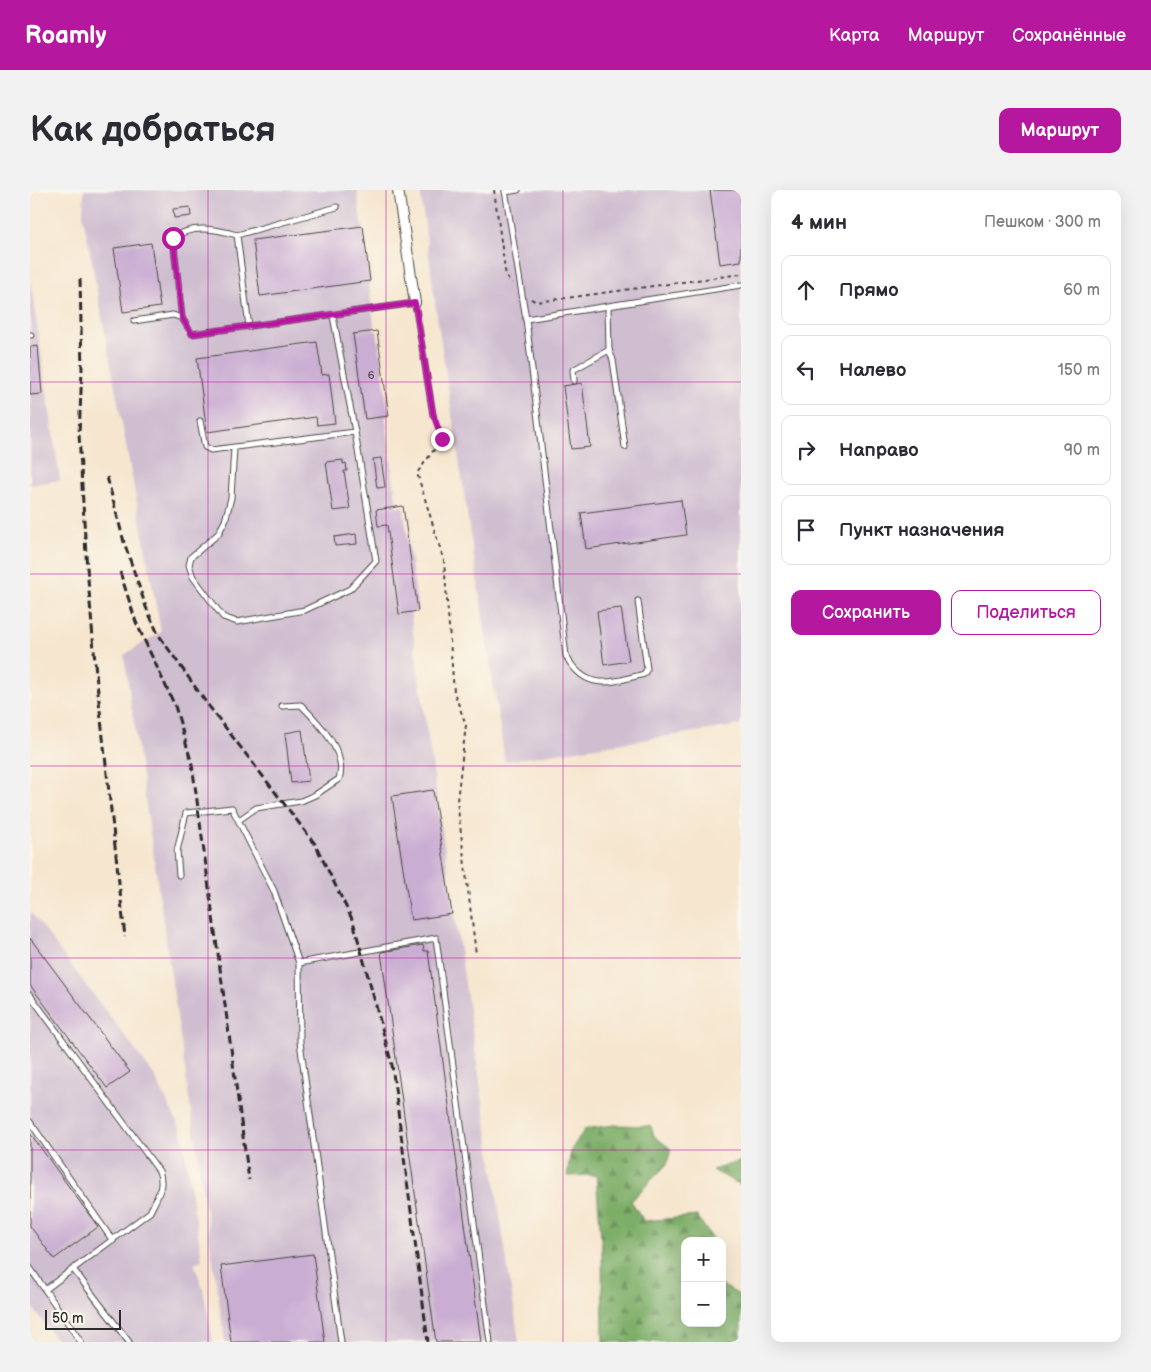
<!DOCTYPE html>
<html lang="ru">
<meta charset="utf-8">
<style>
:root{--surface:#fff;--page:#f2f2f3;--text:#2b2b33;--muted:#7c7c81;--line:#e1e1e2;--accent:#b5179e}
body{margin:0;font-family:"Balsamiq Sans",sans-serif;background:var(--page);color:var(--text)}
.controls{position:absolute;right:15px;bottom:15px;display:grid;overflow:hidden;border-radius:10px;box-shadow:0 5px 20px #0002}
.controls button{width:45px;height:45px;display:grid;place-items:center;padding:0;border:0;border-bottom:1px solid var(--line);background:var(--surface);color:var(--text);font:25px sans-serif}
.scale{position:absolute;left:15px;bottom:12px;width:76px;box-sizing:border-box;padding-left:5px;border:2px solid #2b2b2b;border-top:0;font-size:14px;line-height:18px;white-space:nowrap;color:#2b2b2b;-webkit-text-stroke:4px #fbf7ec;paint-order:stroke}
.stop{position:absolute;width:15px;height:15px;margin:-11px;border:4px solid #b5179e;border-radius:50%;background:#fff}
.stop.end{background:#b5179e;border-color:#fff;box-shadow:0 1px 5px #0008}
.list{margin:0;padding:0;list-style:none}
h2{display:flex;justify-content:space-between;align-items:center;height:65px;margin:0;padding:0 20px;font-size:21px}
h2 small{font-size:16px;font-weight:400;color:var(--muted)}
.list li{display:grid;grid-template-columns:32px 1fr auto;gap:15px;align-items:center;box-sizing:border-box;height:70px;margin:0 10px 10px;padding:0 10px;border:1px solid var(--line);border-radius:10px}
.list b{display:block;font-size:19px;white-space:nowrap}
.list em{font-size:16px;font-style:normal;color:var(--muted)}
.actions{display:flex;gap:10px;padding:15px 20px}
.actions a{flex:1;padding:11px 0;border:1px solid var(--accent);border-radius:10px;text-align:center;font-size:18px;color:var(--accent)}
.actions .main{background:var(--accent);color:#fff}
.icon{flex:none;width:28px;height:28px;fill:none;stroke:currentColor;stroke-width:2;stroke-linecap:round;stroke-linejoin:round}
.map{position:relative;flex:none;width:711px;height:1152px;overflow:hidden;border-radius:10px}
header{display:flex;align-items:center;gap:30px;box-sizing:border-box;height:70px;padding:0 25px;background:var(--accent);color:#fff}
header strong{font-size:24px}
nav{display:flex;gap:28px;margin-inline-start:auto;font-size:18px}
.intro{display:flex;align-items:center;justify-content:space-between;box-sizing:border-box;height:120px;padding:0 30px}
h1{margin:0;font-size:35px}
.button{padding:12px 22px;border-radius:10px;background:var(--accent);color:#fff;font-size:18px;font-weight:700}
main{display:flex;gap:30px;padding:0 30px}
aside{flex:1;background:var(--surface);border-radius:10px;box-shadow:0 5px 20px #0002}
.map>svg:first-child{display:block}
.industrial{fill:#cfbdd0}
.forest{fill:url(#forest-firs);stroke:#546c4a}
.building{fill:#caadd3}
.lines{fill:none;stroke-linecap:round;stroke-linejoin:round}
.lane-casing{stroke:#494744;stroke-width:7}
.street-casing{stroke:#494744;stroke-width:12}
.path{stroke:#494744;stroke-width:2;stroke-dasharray:4 4;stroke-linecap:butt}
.lane{stroke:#fff;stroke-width:5}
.street{stroke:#fff;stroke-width:10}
.rail{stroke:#2b2b2b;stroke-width:3;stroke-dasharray:8 4;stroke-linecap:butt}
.route{stroke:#b5179e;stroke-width:6}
.grid{fill:none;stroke:#b5179e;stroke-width:1;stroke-opacity:0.55}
.labels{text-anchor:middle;stroke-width:5;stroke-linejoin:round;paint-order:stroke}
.number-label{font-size:11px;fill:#534c55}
</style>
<header>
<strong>Roamly</strong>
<nav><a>Карта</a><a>Маршрут</a><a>Сохранённые</a></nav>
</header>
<div class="intro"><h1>Как добраться</h1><a class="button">Маршрут</a></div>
<main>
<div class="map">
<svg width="711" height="1152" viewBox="0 0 711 1152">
<defs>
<pattern id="forest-firs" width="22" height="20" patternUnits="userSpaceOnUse" patternTransform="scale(1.25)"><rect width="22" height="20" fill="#7dae68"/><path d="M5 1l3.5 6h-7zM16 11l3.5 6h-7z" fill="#678e56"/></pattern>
</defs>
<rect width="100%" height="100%" fill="#fbf7ec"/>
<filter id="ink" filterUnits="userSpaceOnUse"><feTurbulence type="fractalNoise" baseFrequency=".02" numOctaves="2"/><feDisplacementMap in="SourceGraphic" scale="10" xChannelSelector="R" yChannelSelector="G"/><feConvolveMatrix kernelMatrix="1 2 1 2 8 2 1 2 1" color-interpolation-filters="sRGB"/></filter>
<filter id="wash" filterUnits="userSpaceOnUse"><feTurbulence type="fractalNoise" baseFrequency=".0096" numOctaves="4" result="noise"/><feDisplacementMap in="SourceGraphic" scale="20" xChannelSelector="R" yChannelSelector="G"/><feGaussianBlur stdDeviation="1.12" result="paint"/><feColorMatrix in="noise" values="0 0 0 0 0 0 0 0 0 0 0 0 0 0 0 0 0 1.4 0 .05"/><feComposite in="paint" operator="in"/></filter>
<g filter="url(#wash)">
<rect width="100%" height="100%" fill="#f6e6cf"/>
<!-- industrial -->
<g class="industrial">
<polygon points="54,0 327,0 387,474 489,1152 195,1152 94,465 131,442 53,25"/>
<polygon points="390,0 711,0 711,535 475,571 407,126"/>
<polygon points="0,89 30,290 0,295"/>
<polygon points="0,721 124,885 152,942 172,1070 164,1073 173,1099 183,1152 28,1152 0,1114"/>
</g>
<!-- forest -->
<g class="forest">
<polygon points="584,935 621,936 624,946 641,959 637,974 601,1011 614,1031 667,1026 684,1051 655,1051 655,1133 692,1133 692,1095 711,1106 711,1152 573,1152 572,1061 566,985 537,986 541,960 555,939"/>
<polygon points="711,971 711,995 682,980"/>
</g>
<g id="blocks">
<!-- building -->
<g class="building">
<polygon points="680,0 711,0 711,71 690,74"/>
<polygon points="160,17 161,26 144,28 143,19"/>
<polygon points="333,36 340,91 230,106 223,50"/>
<polygon points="121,53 130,117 93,122 84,58"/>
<polygon points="347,141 359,226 335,229 323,144"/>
<polygon points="287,152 292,185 299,184 305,233 287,235 286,227 177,242 167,168"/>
<polygon points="8,156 12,204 0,205 0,157"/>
<polygon points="552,193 560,257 541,259 533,196"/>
<polygon points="351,268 355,297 347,298 343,269"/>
<polygon points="313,270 313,274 316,273 317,281 314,281 320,319 303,321 296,272"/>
<polygon points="651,310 656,345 556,359 551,323"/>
<polygon points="373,316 388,421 369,424 357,335 348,336 346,320"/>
<polygon points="326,344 327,354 305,356 304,347"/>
<polygon points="591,418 599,471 574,475 567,421"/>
<polygon points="272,540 279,591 261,593 255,543"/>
<polygon points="403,600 422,724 381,730 362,606"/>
<polygon points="0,748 100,882 77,898 0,795"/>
<polygon points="393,755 394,761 398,761 451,1152 406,1152 351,762"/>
<polygon points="0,943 68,1037 24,1069 0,1036"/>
<polygon points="283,1064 295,1152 201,1152 191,1076"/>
</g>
</g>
</g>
<g filter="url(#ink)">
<use href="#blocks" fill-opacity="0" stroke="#494744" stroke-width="1"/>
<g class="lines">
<defs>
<g id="lane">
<path d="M475,0L496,129L536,466C556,502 580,493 614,484L617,479L608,411"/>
<polyline points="475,2 488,0"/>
<polyline points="207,45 307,17"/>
<polyline points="578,117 579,160 583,170 595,257"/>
<path d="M152,128L143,48C162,34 186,39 207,45L219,137"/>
<polyline points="496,129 711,95"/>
<polyline points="104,131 143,125 152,128 162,144 385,113 403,225"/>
<polyline points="0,145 1,145"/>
<polyline points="544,191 543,180 579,160"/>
<polyline points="170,231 175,257 181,260 325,242"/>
<polyline points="204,258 201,308 195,331 188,344 161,367 159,375 163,387 193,427 207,432 275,420 320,399 346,371 325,242 303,126"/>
<path d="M209,630L226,618L271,611L285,605L309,589C318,563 288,532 271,515L252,516"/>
<polyline points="149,685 147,661 156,623 202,618 244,701 269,773 270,852 311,1152"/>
<polyline points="269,773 406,748 460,1152"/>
<path d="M0,805L129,981C135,997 127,1007 120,1022L16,1099"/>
<polyline points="0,932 83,1051"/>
<polyline points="0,1078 51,1152"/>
<polyline points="43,1079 99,1152"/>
</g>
<polyline id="street" points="368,0 385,113"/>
</defs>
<!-- lane casing -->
<use href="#lane" class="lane-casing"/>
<!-- street casing -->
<use href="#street" class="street-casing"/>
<!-- path -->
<g class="path">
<polyline points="464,0 476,87 482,93"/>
<polyline points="501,109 507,112 711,84"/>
<polyline points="405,231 412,249 387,283 414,371 424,502 436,535 427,611 446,764"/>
</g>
<!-- lane -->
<use href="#lane" class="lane"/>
<!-- street -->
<use href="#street" class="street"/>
<!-- rail -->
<g class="rail">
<polyline points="50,89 52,180 49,244 56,365 66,484 95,747"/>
<polyline points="77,287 94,352 116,417 128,444 175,511 285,654 323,731 362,875 398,1152"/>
<polyline points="90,382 106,432 145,516 162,574 219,990"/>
</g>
</g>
</g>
<g class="lines" filter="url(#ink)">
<!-- route -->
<polyline class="route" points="143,48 152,128 162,144 385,113 403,224 412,249"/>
</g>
<!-- grid -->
<path class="grid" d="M178,0V1152M356,0V1152M533,0V1152M0,192H711M0,384H711M0,576H711M0,768H711M0,960H711"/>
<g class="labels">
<!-- number labels -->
<g class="number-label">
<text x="341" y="189">6</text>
</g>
</g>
</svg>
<div class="controls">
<button>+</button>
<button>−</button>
</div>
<div class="scale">50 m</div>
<div class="stop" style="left:143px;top:48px"></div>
<div class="stop end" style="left:412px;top:249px"></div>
</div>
<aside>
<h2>4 мин<small>Пешком · 300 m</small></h2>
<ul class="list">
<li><svg class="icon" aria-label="ahead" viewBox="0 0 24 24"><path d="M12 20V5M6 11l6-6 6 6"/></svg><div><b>Прямо</b></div><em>60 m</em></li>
<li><svg class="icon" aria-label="left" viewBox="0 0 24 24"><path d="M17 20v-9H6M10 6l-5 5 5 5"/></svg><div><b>Налево</b></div><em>150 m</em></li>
<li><svg class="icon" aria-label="right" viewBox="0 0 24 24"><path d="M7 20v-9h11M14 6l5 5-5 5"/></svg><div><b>Направо</b></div><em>90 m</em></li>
<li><svg class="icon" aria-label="arrive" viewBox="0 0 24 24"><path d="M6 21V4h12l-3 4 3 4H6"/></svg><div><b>Пункт назначения</b></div></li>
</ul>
<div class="actions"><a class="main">Сохранить</a><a>Поделиться</a></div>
</aside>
</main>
